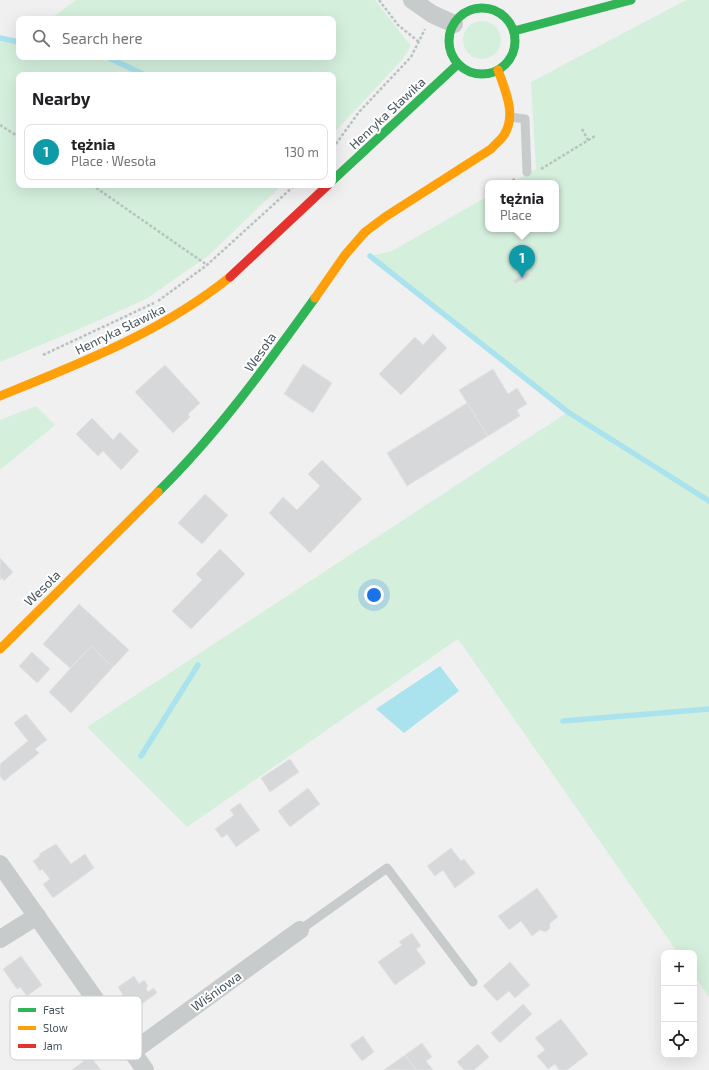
<!DOCTYPE html>
<html lang="en">
<head>
<meta charset="utf-8">
<style>
  body { margin:0; font-family:"Exo 2",sans-serif; background:#f2f2f2; color:#202124 }
  .controls { position:absolute; right:12px; bottom:12px; display:grid; overflow:hidden; border-radius:8px; box-shadow:0 4px 16px #0002 }
  .controls button { width:36px; height:36px; display:grid; place-items:center; padding:0; border:0; border-bottom:1px solid #e0e0e0; background:#fff; color:#202124; font:20px sans-serif }
  .you { position:absolute; left:374px; top:595px; width:14px; height:14px; margin:-10px; border:3px solid #fff; border-radius:50%; background:#1a73e8; box-shadow:0 0 0 6px #1a73e833 }
  .badge { display:grid; place-items:center; width:26px; height:26px; border-radius:50%; background:#0f766e; color:#fff; font-size:13px; font-weight:700 }
  .pin { position:absolute; translate:-50% -33px; filter:drop-shadow(0 1px 2px #0008) }
  .pin::after { content:''; position:absolute; top:21px; width:14px; height:12px; background:inherit; clip-path:polygon(0 0,100% 0,50% 100%) }
  .popup { position:absolute; left:485px; top:180px; width:74px; height:52px; box-sizing:border-box; display:grid; place-content:center; border-radius:8px; background:#fff; filter:drop-shadow(0 1px 3px #0005); font-size:13px; white-space:nowrap; color:#757577 }
  .popup b { font-size:15px; color:#202124 }
  .popup::after { content:''; position:absolute; left:50%; top:100%; margin-left:-8px; border:8px solid transparent; border-top-color:#fff }
  .list { margin:0; padding:0; list-style:none }
  h2 { display:flex; justify-content:space-between; align-items:center; height:52px; margin:0; padding:0 16px; font-size:17px }
  h2 small { font-size:13px; font-weight:400; color:#757577 }
  .list li { display:grid; grid-template-columns:26px 1fr auto; gap:12px; align-items:center; box-sizing:border-box; height:56px; margin:0 8px 8px; padding:0 8px; border:1px solid #e0e0e0; border-radius:8px }
  .list b { display:block; font-size:15px; white-space:nowrap }
  .list p { margin:0; font-size:13px; white-space:nowrap; color:#757577 }
  .list em { font-size:13px; font-style:normal; color:#757577 }
  .icon { flex:none; width:22px; height:22px; fill:none; stroke:currentColor; stroke-width:2; stroke-linecap:round; stroke-linejoin:round }
  .map { position:relative; flex:none; width:709px; height:1070px; overflow:hidden }
  .search { position:absolute; background:#fff; box-shadow:0 4px 16px #0002; left:16px; top:16px; width:320px; height:44px; display:flex; align-items:center; gap:10px; box-sizing:border-box; padding:0 14px; border-radius:8px; color:#757577; font-size:15px }
  .panel { position:absolute; background:#fff; box-shadow:0 4px 16px #0002; left:16px; top:72px; width:320px; height:116px; border-radius:8px }
  .map>svg:first-child { display:block }
  .green { fill:#d5efdd }
  .water { fill:#aae3ee }
  .lines { fill:none; stroke-linecap:round; stroke-linejoin:round }
  .stream { stroke:#aae3ee; stroke-width:5.5 }
  .building { fill:#d7d8d9; stroke:#e2e2e3 }
  .path { stroke:#b7c3bf; stroke-width:2.5; stroke-dasharray:3 2; stroke-linecap:butt }
  .lane { stroke:#c8cbcc; stroke-width:9 }
  .street { stroke:#c8cbcc; stroke-width:18 }
  .fast { stroke:#30b455; stroke-width:9 }
  .slow { stroke:#ff9f0a; stroke-width:9 }
  .jam { stroke:#e5322d; stroke-width:9 }
  .labels { text-anchor:middle; stroke-width:4; stroke-linejoin:round; paint-order:stroke }
  .street-label { font-size:13px; fill:#47545d; stroke:#fff }
  .key { fill:#fff; stroke:#c8ccce; stroke-width:1 }
  .key-label { font-size:11px; fill:#47545d }
</style>
</head>
<body>
<div class="map">
<svg width="709" height="1070" viewBox="0 0 709 1070">
  <rect width="100%" height="100%" fill="#f1f0f0"/>
  <g class="green">
    <polygon points="76,0 375,0 411,46 402,60 333,134 333,75 19,75 19,185 282,185 208,256 146,299 84,327 0,362 0,38 19,42 19,57 333,57 333,19 50,19"/>
    <polygon points="686,0 709,0 709,997 694,976 694,953 678,953 458,639 187,827 87,727 568,412 370,256 392,251 488,196 488,229 556,229 556,183 511,183 536,169 531,82"/>
    <circle cx="482" cy="40" r="19"/>
    <polygon points="36,406 55,425 0,470 0,420"/>
  </g>
  <polygon class="water" points="440,666 459,691 404,733 376,709"/>
  <g class="lines">
    <g class="stream">
      <polyline points="0,38 19,42"/>
      <polyline points="107,57 145,75"/>
      <polyline points="370,256 568,412 709,501"/>
      <polyline points="563,721 709,709"/>
      <polyline points="141,756 198,665"/>
    </g>
  </g>
  <g class="building">
    <polygon points="528,272 530,276 515,284 513,280"/>
    <polygon points="433,334 447,348 401,395 379,374 415,337 423,345"/>
    <polygon points="303,364 332,383 313,413 284,394"/>
    <polygon points="165,365 200,403 188,414 190,417 173,433 135,392"/>
    <polygon points="493,369 508,394 517,388 527,404 517,410 520,416 488,436 459,390"/>
    <polygon points="467,403 488,436 407,486 387,453"/>
    <polygon points="92,418 113,440 120,432 139,451 121,470 103,451 98,456 76,434"/>
    <polygon points="322,460 362,499 310,553 269,513 283,497 297,510 320,486 308,474"/>
    <polygon points="205,494 228,515 202,544 178,523"/>
    <polygon points="220,549 245,574 191,629 172,611 202,580 196,574"/>
    <polygon points="0,558 13,572 4,581 2,578 0,580"/>
    <polygon points="79,604 129,650 113,667 91,646 70,668 43,644"/>
    <polygon points="91,646 113,667 71,713 49,692"/>
    <polygon points="32,652 50,669 37,683 19,666"/>
    <polygon points="26,714 47,740 35,749 39,753 4,781 0,776 0,764 28,741 14,723"/>
    <polygon points="290,759 299,772 270,792 261,778"/>
    <polygon points="308,788 320,804 290,827 278,811"/>
    <polygon points="240,803 260,830 236,847 227,834 222,838 215,829 234,815 230,810"/>
    <polygon points="56,844 71,864 85,854 94,868 53,898 43,884 50,879 42,869 40,871 33,861 40,856 39,854"/>
    <polygon points="451,848 461,861 464,859 475,873 455,888 443,870 435,876 427,866"/>
    <polygon points="537,888 558,917 550,923 550,928 546,932 540,930 532,936 521,921 509,930 498,916"/>
    <polygon points="412,933 421,946 416,949 426,963 395,985 378,962 402,945 399,942"/>
    <polygon points="21,956 42,985 27,996 20,987 17,989 3,969"/>
    <polygon points="510,962 530,985 515,998 509,991 497,1001 483,986"/>
    <polygon points="134,976 139,984 144,980 148,986 146,988 148,992 154,988 157,993 130,1012 120,998 123,995 118,987"/>
    <polygon points="523,1004 532,1014 500,1043 491,1033"/>
    <polygon points="561,1019 588,1054 567,1070 559,1070 555,1064 548,1069 537,1056 545,1050 535,1038"/>
    <polygon points="363,1036 374,1052 362,1061 350,1045"/>
    <polygon points="422,1043 432,1057 426,1061 433,1070 416,1070 405,1055"/>
    <polygon points="478,1044 489,1057 474,1070 464,1070 457,1062"/>
    <polygon points="405,1055 416,1070 384,1070"/>
    <polygon points="90,1056 101,1070 72,1070"/>
  </g>
  <g class="lines">
    <g class="path">
      <polyline points="379,0 398,25 419,42"/>
      <polyline points="0,125 19,137"/>
      <polyline points="582,129 588,140"/>
      <polyline points="333,148 359,112 411,57 425,29"/>
      <polyline points="541,169 595,136"/>
      <polyline points="508,183 516,178"/>
      <polyline points="92,185 207,265"/>
      <polyline points="158,301 207,265 295,185"/>
      <polyline points="43,355 154,303"/>
    </g>
    <g class="lane">
      <polyline points="510,117 525,119 527,172"/>
      <polyline points="300,930 387,868 473,982"/>
    </g>
    <g class="street">
      <polyline points="412,0 432,14 454,24"/>
      <polyline points="0,864 145,1070"/>
      <polyline points="0,939 37,916"/>
      <polyline points="132,1052 300,930"/>
    </g>
    <g class="fast">
      <circle cx="482" cy="41" r="33"/>
      <polyline points="514,31 631,0"/>
      <polyline points="333,180 458,64"/>
      <path d="M 158,492 C 218,433 266,366 315,298"/>
    </g>
    <g class="slow">
      <path d="M 315,298 L 345,255 L 365,232 L 385,217 L 491,149 C 495,144 501,140 504,135 C 517,115 505,90 498,70"/>
      <path d="M 0,396 C 81,363 162,332 230,277"/>
      <polyline points="0,649 158,492"/>
    </g>
    <polyline class="jam" points="230,277 328,185"/>
  </g>
  <g class="labels">
    <g class="street-label">
      <text transform="translate(387 113) rotate(-43)" y="5">Henryka Sławika</text>
      <text transform="translate(120 329) rotate(-26)" y="5">Henryka Sławika</text>
      <text transform="translate(260 352) rotate(-55)" y="5">Wesoła</text>
      <text transform="translate(42 588) rotate(-44)" y="5">Wesoła</text>
      <text transform="translate(216 991) rotate(-36)" y="5">Wiśniowa</text>
    </g>
  </g>
  <rect x="10" y="996" width="132" height="64" rx="6" class="key"/>
  <rect x="18" y="1008" width="18" height="4" fill="#30b455"/>
  <rect x="18" y="1026" width="18" height="4" fill="#ff9f0a"/>
  <rect x="18" y="1044" width="18" height="4" fill="#e5322d"/>
  <g class="key-label">
    <text x="43" y="1014">Fast</text>
    <text x="43" y="1032">Slow</text>
    <text x="43" y="1050">Jam</text>
  </g>
</svg>
<div class="controls">
<button>+</button>
<button>−</button>
<button><svg class="icon" aria-label="locate" viewBox="0 0 24 24"><circle cx="12" cy="12" r="6"/><path d="M12 2v4M12 18v4M2 12h4M18 12h4"/></svg></button>
</div>
<div class="you"></div>
<div class="pin badge" style="left:522px;top:278px;background:#0f9aa8">1</div>
<div class="popup"><b>tężnia</b>Place</div>
<div class="search"><svg class="icon" aria-label="search" viewBox="0 0 24 24"><circle cx="10" cy="10" r="6"/><path d="M15 15l6 6"/></svg>Search here</div>
<section class="panel">
<h2>Nearby<small></small></h2>
<ul class="list">
<li><span class="badge" style="background:#0f9aa8">1</span><div><b>tężnia</b><p>Place · Wesoła</p></div><em>130 m</em></li>
</ul>
</section>
</div>
</body>
</html>
